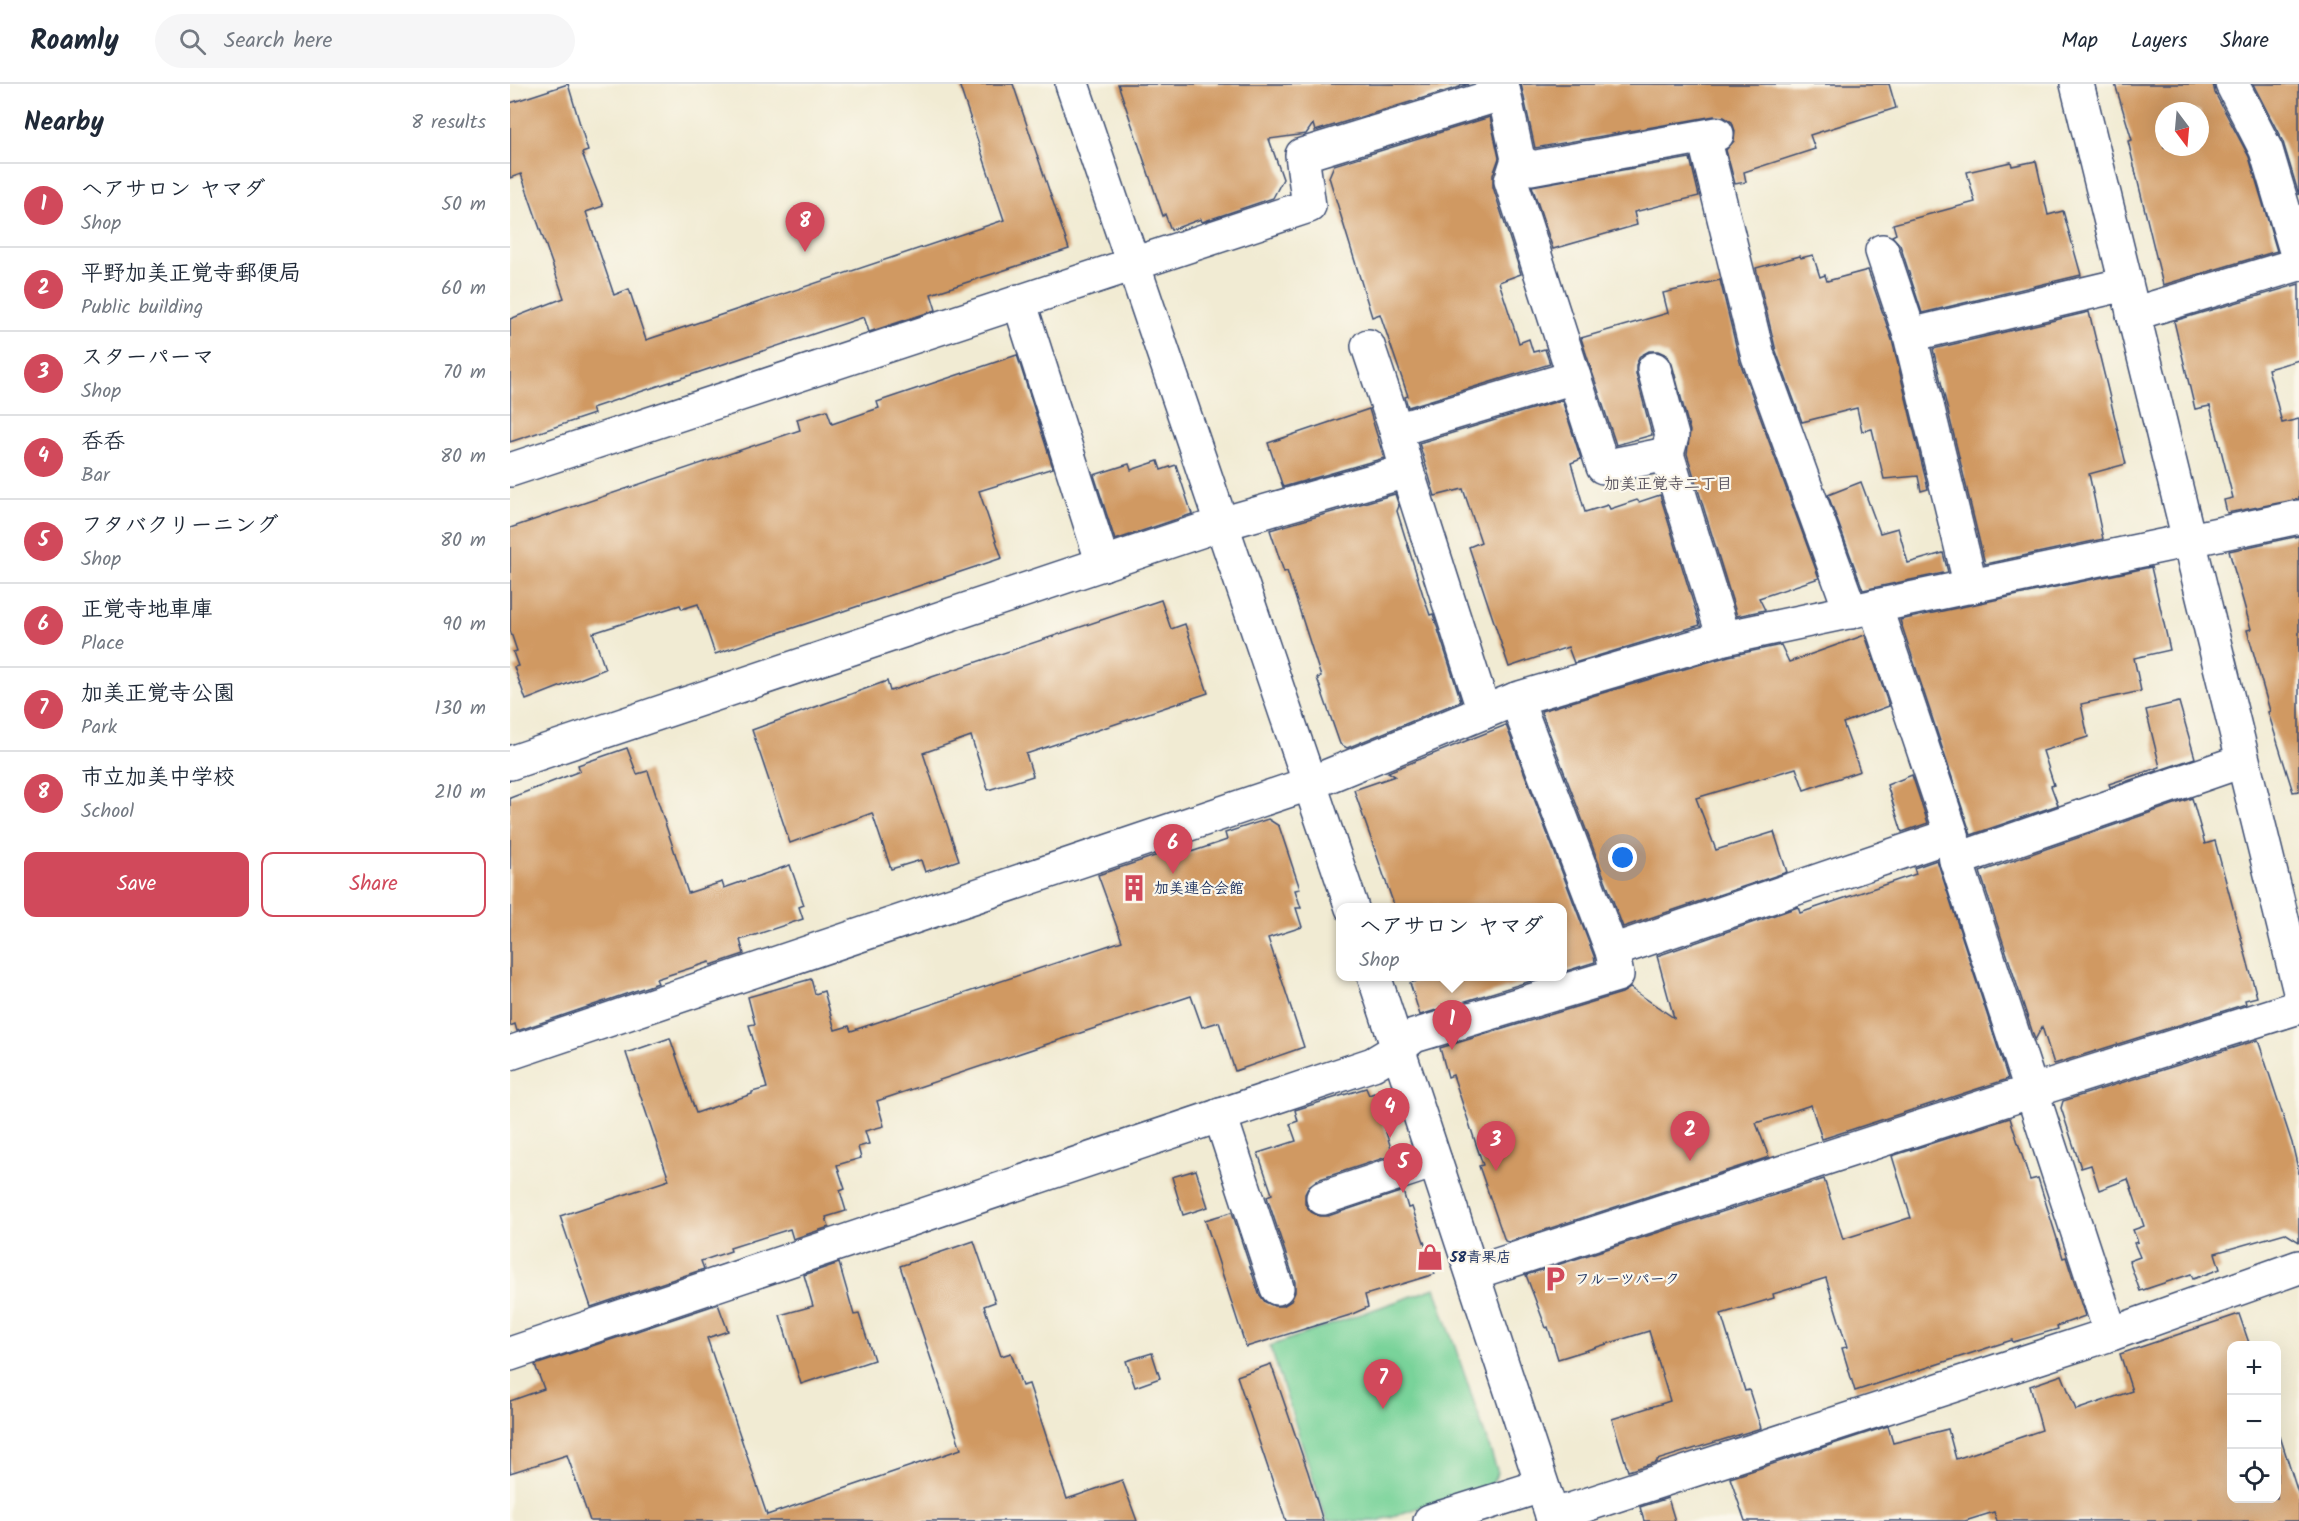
<!DOCTYPE html>
<html lang="en">
<head>
<meta charset="utf-8">
<style>
  body { margin:0; font-family:Kalam,"Klee One",sans-serif; background:#f6f6f7; color:#1f2937 }
  .controls { position:absolute; right:18px; bottom:18px; display:grid; overflow:hidden; border-radius:12px; box-shadow:0 6px 24px #0002 }
  .controls button { width:54px; height:54px; display:grid; place-items:center; padding:0; border:0; border-bottom:2px solid #e0e1e3; background:#fff; color:#1f2937; font:30px sans-serif }
  .compass { position:absolute; left:1645px; top:18px; width:54px; height:54px; border-radius:50%; background:#fff; box-shadow:0 6px 24px #0002; rotate:164deg }
  .you { position:absolute; left:1113px; top:774px; width:21px; height:21px; margin:-15px; border:4px solid #fff; border-radius:50%; background:#1a73e8; box-shadow:0 0 0 9px #1a73e833 }
  .badge { display:grid; place-items:center; width:39px; height:39px; border-radius:50%; background:#d1495b; color:#fff; font-size:20px; font-weight:700 }
  .pin { position:absolute; translate:-50% -50px; filter:drop-shadow(0 2px 3px #0008) }
  .pin::after { content:''; position:absolute; top:32px; width:21px; height:18px; background:inherit; clip-path:polygon(0 0,100% 0,50% 100%) }
  .popup { position:absolute; left:826px; top:819px; width:231px; height:78px; box-sizing:border-box; display:grid; place-content:center; border-radius:12px; background:#fff; filter:drop-shadow(0 2px 4px #0005); font-size:20px; white-space:nowrap; color:#747a83 }
  .popup b { font-size:22px; color:#1f2937 }
  .popup::after { content:''; position:absolute; left:50%; top:100%; margin-left:-12px; border:12px solid transparent; border-top-color:#fff }
  .list { margin:0; padding:0; list-style:none }
  h2 { display:flex; justify-content:space-between; align-items:center; height:78px; margin:0; padding:0 24px; font-size:26px }
  h2 small { font-size:20px; font-weight:400; color:#747a83 }
  .list li { display:grid; grid-template-columns:39px 1fr auto; gap:18px; align-items:center; box-sizing:border-box; height:84px; padding:0 24px; border-top:2px solid #e0e1e3 }
  .list b { display:block; font-size:22px; white-space:nowrap }
  .list p { margin:0; font-size:20px; white-space:nowrap; color:#747a83 }
  .list em { font-size:20px; font-style:normal; color:#747a83 }
  .actions { display:flex; gap:12px; padding:18px 24px }
  .actions a { flex:1; padding:14px 0; border:2px solid #d1495b; border-radius:12px; text-align:center; font-size:21px; color:#d1495b }
  .actions .main { background:#d1495b; color:#fff }
  .icon { flex:none; width:33px; height:33px; fill:none; stroke:currentColor; stroke-width:2; stroke-linecap:round; stroke-linejoin:round }
  .map { position:relative; flex:none; width:1789px; height:1437px; overflow:hidden }
  header { display:flex; align-items:center; gap:36px; box-sizing:border-box; height:84px; padding:0 30px; background:#fff; border-bottom:2px solid #e0e1e3 }
  header strong { font-size:28px }
  nav { display:flex; gap:33px; margin-inline-start:auto; font-size:21px }
  .search { width:420px; height:54px; background:#f6f6f7; display:flex; align-items:center; gap:15px; box-sizing:border-box; padding:0 21px; border-radius:33px; color:#747a83; font-size:22px }
  main { display:flex }
  aside { flex:1; background:#fff }
  .map>svg:first-child { display:block }
  .green { fill:#79d39a; stroke:#4a817c; stroke-width:1.5 }
  .building { fill:#d09962; fill-rule:evenodd }
  .lines { fill:none; stroke-linecap:round; stroke-linejoin:round }
  .minor-casing { stroke:#3b4b70; stroke-width:36 }
  .minor { stroke:#fff; stroke-width:33 }
  .labels { text-anchor:middle; stroke-width:4.5; stroke-linejoin:round; paint-order:stroke }
  .poi-label { font-size:15px; font-weight:bold; fill:#1b2f5e; stroke:#fbf7ec; text-anchor:start }
  .neighbourhood-label { font-size:16px; font-weight:bold; fill:#5a545f; stroke:#fbf7ec }
</style>
</head>
<body>
<header>
<strong>Roamly</strong>
<div class="search"><svg class="icon" aria-label="search" viewBox="0 0 24 24"><circle cx="10" cy="10" r="6"/><path d="M15 15l6 6"/></svg>Search here</div>
<nav><a>Map</a><a>Layers</a><a>Share</a></nav>
</header>
<main>
<aside>
<h2>Nearby<small>8 results</small></h2>
<ul class="list">
<li><span class="badge">1</span><div><b>ヘアサロン ヤマダ</b><p>Shop</p></div><em>50 m</em></li>
<li><span class="badge">2</span><div><b>平野加美正覚寺郵便局</b><p>Public building</p></div><em>60 m</em></li>
<li><span class="badge">3</span><div><b>スターパーマ</b><p>Shop</p></div><em>70 m</em></li>
<li><span class="badge">4</span><div><b>呑呑</b><p>Bar</p></div><em>80 m</em></li>
<li><span class="badge">5</span><div><b>フタバクリーニング</b><p>Shop</p></div><em>80 m</em></li>
<li><span class="badge">6</span><div><b>正覚寺地車庫</b><p>Place</p></div><em>90 m</em></li>
<li><span class="badge">7</span><div><b>加美正覚寺公園</b><p>Park</p></div><em>130 m</em></li>
<li><span class="badge">8</span><div><b>市立加美中学校</b><p>School</p></div><em>210 m</em></li>
</ul>
<div class="actions"><a class="main">Save</a><a>Share</a></div>
</aside>
<div class="map">
<svg width="1789" height="1437" viewBox="0 0 1789 1437">
  <rect width="100%" height="100%" fill="#fbf7ec"/>
  <filter id="ink" filterUnits="userSpaceOnUse"><feTurbulence type="fractalNoise" baseFrequency=".0167" numOctaves="2"/><feDisplacementMap in="SourceGraphic" scale="12" xChannelSelector="R" yChannelSelector="G"/><feConvolveMatrix kernelMatrix="1 2 1 2 8 2 1 2 1" color-interpolation-filters="sRGB"/></filter>
  <filter id="wash" filterUnits="userSpaceOnUse"><feTurbulence type="fractalNoise" baseFrequency=".008" numOctaves="4" result="noise"/><feDisplacementMap in="SourceGraphic" scale="24" xChannelSelector="R" yChannelSelector="G"/><feGaussianBlur stdDeviation="1.35" result="paint"/><feColorMatrix in="noise" values="0 0 0 0 0 0 0 0 0 0 0 0 0 0 0 0 0 1.4 0 .05"/><feComposite in="paint" operator="in"/></filter>
  <g filter="url(#wash)">
    <rect width="100%" height="100%" fill="#f1ebd3"/>
    <polygon class="green" points="925,1204 988,1389 981,1401 867,1437 817,1437 760,1262"/>
    <g id="blocks">
      <g class="building">
        <polygon points="58,0 78,67 72,69 93,122 76,128 104,211 119,205 136,256 494,136 449,0 503,0 559,165 421,210 426,226 359,248 354,233 82,324 84,330 0,358 0,235 54,214 11,90 0,94 0,19"/>
        <polygon points="608,0 959,0 805,47 803,40 796,50 759,55 773,95 763,114 692,138 691,135 661,146 655,130 653,132"/>
        <polygon points="1011,0 1379,0 1386,24 1300,51 1305,65 1234,88 1236,98 1225,100 1216,66 1224,57 1225,47 1222,38 1214,33 1204,32 1025,64"/>
        <path d="M 1605,0 L 1703,0 L 1705,9 L 1739,73 L 1767,167 L 1653,201 L 1618,57 L 1622,56 ZM 1654,27 L 1690,27 L 1690,63 L 1654,63 Z"/>
        <polygon points="1743,0 1789,0 1789,111 1773,58"/>
        <polygon points="980,33 989,74 983,91 983,103 1011,190 989,198 1009,259 1019,255 1023,268 1035,265 1040,280 898,323 895,313 898,312 870,230 862,233 819,93 824,81"/>
        <polygon points="1180,74 1189,112 1124,128 1127,141 1043,165 1022,102"/>
        <polygon points="1526,77 1538,131 1553,127 1571,191 1412,229 1390,161 1382,152 1386,150 1383,140 1465,118 1457,88 1501,78 1502,82"/>
        <polygon points="1303,171 1310,193 1315,191 1317,197 1358,186 1382,256 1418,405 1411,407 1408,392 1374,395 1362,345 1352,347 1347,324 1292,338 1266,267 1246,184 1290,172 1291,174"/>
        <polygon points="1210,196 1230,278 1309,494 1249,514 1255,526 1227,532 1177,370 1180,347 1162,280 1157,271 1148,267 1139,267 1130,272 1126,281 1126,290 1142,351 1106,361 1071,254 1158,229 1153,209"/>
        <polygon points="1789,200 1789,276 1758,285 1772,339 1789,335 1789,415 1717,429 1714,416 1723,414 1700,322 1685,325 1664,237"/>
        <polygon points="1579,228 1616,380 1579,390 1593,455 1475,480 1423,265"/>
        <polygon points="507,271 543,384 469,407 492,474 205,570 188,520 172,525 170,521 83,549 95,585 16,616 4,583 8,582 3,568 7,567 0,546 0,444 290,346 287,335 317,326 322,340 369,324 367,318"/>
        <polygon points="1052,316 1071,375 1061,379 1075,428 1098,421 1100,425 1127,416 1129,418 1150,411 1190,541 1064,579 1058,563 999,583 959,463 971,458 953,405 925,412 909,359"/>
        <polygon points="859,325 874,374 773,403 758,359"/>
        <polygon points="648,377 651,386 666,381 682,430 605,456 584,391 619,380 621,386"/>
        <polygon points="1351,398 1370,449 1388,444 1398,479 1433,469 1438,488 1353,506 1318,411"/>
        <polygon points="885,410 889,422 887,427 913,511 920,531 923,530 951,617 837,664 830,660 807,594 811,593 777,487 774,488 760,446"/>
        <polygon points="1789,452 1789,707 1783,708 1758,628 1760,627 1737,546 1741,545 1719,467"/>
        <polygon points="1641,483 1660,566 1624,574 1631,607 1571,620 1578,653 1533,667 1544,701 1541,702 1548,721 1461,751 1390,536"/>
        <polygon points="651,516 661,545 675,540 698,609 516,670 523,692 478,706 461,652 413,669 449,776 415,788 411,776 381,785 362,729 280,759 242,646 377,597 380,607"/>
        <polygon points="1355,551 1379,622 1333,639 1350,687 1294,706 1286,684 1186,714 1206,766 1264,748 1277,788 1113,843 1031,627 1219,572 1271,561 1279,578"/>
        <polygon points="1669,618 1685,674 1600,703 1599,700 1650,683 1636,626"/>
        <polygon points="996,641 1084,872 1085,878 1053,888 1053,824 885,824 844,706 885,692 878,688"/>
        <polygon points="117,664 127,690 138,687 178,809 212,798 214,804 280,781 294,821 289,823 293,835 230,856 234,870 201,881 200,878 146,895 148,899 7,947 5,940 0,942 0,714 70,687 68,681"/>
        <polygon points="1402,691 1418,739 1392,748 1377,701"/>
        <polygon points="1682,714 1695,760 1705,757 1747,913 1735,916 1736,920 1544,980 1532,943 1525,956 1470,788"/>
        <polygon points="758,735 769,742 790,805 785,806 791,824 786,824 792,843 758,854 794,963 725,987 709,938 692,943 681,912 367,1017 374,1042 355,1047 359,1060 348,1063 351,1074 327,1081 335,1105 330,1107 336,1127 316,1133 319,1143 283,1155 280,1145 220,1164 221,1167 191,1177 194,1185 81,1223 50,1132 159,1096 116,969 160,954 186,1029 242,1010 242,1008 257,1004 239,941 245,940 238,913 301,895 305,910 314,907 325,946 339,942 341,947 612,857 588,791 666,765 669,772 717,756 715,749"/>
        <polygon points="1427,776 1498,995 1312,1055 1301,1021 1246,1039 1259,1073 998,1158 995,1157 969,1082 973,1081 943,991 938,993 930,964 1112,909 1120,904 1164,934 1147,872 1288,823 1290,829 1406,790 1404,784"/>
        <polygon points="921,892 1037,892 910,931 900,899"/>
        <polygon points="1748,956 1782,1059 1789,1089 1789,1158 1775,1149 1705,1169 1710,1185 1683,1195 1681,1190 1630,1207 1619,1177 1630,1173 1624,1159 1628,1158 1623,1146 1634,1142 1618,1095 1589,1106 1581,1081 1571,1084 1551,1024 1553,1017"/>
        <polygon points="856,1004 859,1011 864,1009 883,1071 807,1096 799,1102 795,1110 795,1120 801,1128 809,1132 818,1132 893,1107 898,1124 902,1123 925,1190 855,1211 858,1223 840,1231 736,1263 695,1136 722,1128 749,1210 755,1218 764,1222 773,1222 781,1217 785,1208 785,1198 758,1116 757,1112 762,1110 748,1069 786,1057 780,1040 788,1037 785,1026"/>
        <polygon points="1500,1034 1520,1096 1528,1094 1553,1174 1556,1173 1575,1232 1547,1242 1548,1245 1503,1258 1502,1256 1345,1307 1332,1264 1337,1263 1316,1194 1263,1210 1264,1214 1211,1230 1235,1307 1239,1306 1251,1344 1147,1376 1147,1378 1118,1387 1102,1335 1160,1317 1139,1247 1048,1275 1038,1243 1036,1244 1016,1191 1314,1095 1333,1155 1399,1134 1401,1134 1382,1072"/>
        <polygon points="686,1086 698,1123 673,1131 662,1093"/>
        <polygon points="464,1157 485,1218 474,1222 491,1272 501,1269 512,1302 519,1300 557,1415 612,1396 627,1437 80,1437 57,1371 0,1389 0,1317 34,1305 25,1281 208,1220 218,1247 197,1254 257,1431 451,1365 390,1182"/>
        <polygon points="329,1179 344,1231 349,1230 364,1276 291,1300 270,1231 303,1222 294,1191"/>
        <polygon points="1729,1230 1740,1262 1722,1262 1722,1414 1767,1414 1767,1343 1789,1412 1789,1437 1487,1437 1484,1428 1455,1437 1235,1437 1220,1394 1378,1342 1383,1359 1438,1345 1446,1375 1532,1346 1520,1302 1552,1291 1566,1326 1622,1307 1610,1270"/>
        <polygon points="642,1269 650,1294 625,1303 616,1277"/>
        <polygon points="761,1280 798,1388 813,1437 776,1437 727,1292"/>
        <polygon points="1158,1414 1165,1437 1134,1437 1130,1423"/>
      </g>
    </g>
  </g>
  <g filter="url(#ink)">
    <use href="#blocks" fill-opacity="0" stroke="#3b4b70" stroke-width="1.5"/>
    <g class="lines">
      <defs>
        <g id="minor">
          <polyline points="562,0 842,824"/>
          <polyline points="992,0 1008,75 1001,97 1093,383 1157,370 1214,554"/>
          <polyline points="1567,0 1789,904"/>
          <polyline points="1722,0 1756,66 1789,177"/>
          <polyline points="1194,53 1248,272 1341,528"/>
          <polyline points="1008,75 1021,84 1207,50"/>
          <polyline points="1372,167 1400,251 1461,503"/>
          <polyline points="509,217 593,480"/>
          <polyline points="1623,230 1789,180"/>
          <polyline points="1400,251 1616,200"/>
          <polyline points="858,262 886,346 897,387 974,628"/>
          <polyline points="1144,285 1162,352 1157,370"/>
          <polyline points="886,346 1064,293"/>
          <polyline points="0,386 799,122 792,71 994,9"/>
          <polyline points="1365,522 1442,751 1446,776 1601,1250"/>
          <polyline points="0,679 711,440 897,387"/>
          <polyline points="1446,776 1732,677"/>
          <polyline points="1102,867 1442,751"/>
          <polyline points="864,892 1044,1437"/>
          <polyline points="0,969 801,699 1006,615 1214,554 1789,433"/>
          <polyline points="710,1031 767,1204"/>
          <polyline points="813,1114 925,1077"/>
          <polyline points="963,1189 1522,1007 1789,923"/>
          <polyline points="0,1270 863,980 888,965 904,952 1107,891 1102,867 1006,615"/>
          <polyline points="1042,1432 1601,1250 1789,1183"/>
          <polyline points="920,1437 1031,1402"/>
        </g>
      </defs>
      <use href="#minor" class="minor-casing"/>
      <use href="#minor" class="minor"/>
    </g>
  </g>
  <defs>
    <symbol id="building-bare" viewBox="-9 -9 18 18"><path d="M-4-6H4V6H1V3H-1V6H-4ZM-2.5-4.3h1.7v1.8h-1.7ZM.8-4.3h1.7v1.8H.8ZM-2.5-1h1.7V.8h-1.7ZM.8-1h1.7V.8H.8Z" fill="#d1495b" stroke="#fbf7ec" stroke-width="2.5" paint-order="stroke"/></symbol>
    <symbol id="shop-bare" viewBox="-9 -9 18 18"><path d="M-5-2.5h2.3a2.7 3.5 0 0 1 5.4 0H5L5.5 6h-11ZM-1.5-2.5h3a1.5 2.3 0 0 0-3 0Z" fill="#d1495b" stroke="#fbf7ec" stroke-width="2.5" paint-order="stroke"/></symbol>
    <symbol id="parking-bare" viewBox="-9 -9 18 18"><path d="M-3.5-5.5H1a3.5 3.5 0 0 1 0 7H-1V5.5H-3.5ZM-1-3.4V-.6H.8a1.4 1.4 0 0 0 0-2.8Z" fill="#d1495b" stroke="#fbf7ec" stroke-width="2.5" paint-order="stroke"/></symbol>
  </defs>
  <g fill-rule="evenodd">
    <use href="#building-bare" x="605" y="785" width="38" height="38"/>
    <use href="#shop-bare" x="901" y="1154" width="38" height="38"/>
    <use href="#parking-bare" x="1026" y="1176" width="38" height="38"/>
  </g>
  <g class="labels">
    <g class="poi-label">
      <text x="644" y="809">加美連合会館</text>
      <text x="940" y="1178">58青果店</text>
      <text x="1065" y="1200">フルーツパーク</text>
    </g>
    <g class="neighbourhood-label">
      <text x="1158" y="405">加美正覚寺二丁目</text>
    </g>
  </g>
</svg>
<div class="controls">
<button>+</button>
<button>−</button>
<button><svg class="icon" aria-label="locate" viewBox="0 0 24 24"><circle cx="12" cy="12" r="6"/><path d="M12 2v4M12 18v4M2 12h4M18 12h4"/></svg></button>
</div>
<svg class="compass" viewBox="-18 -18 36 36"><path d="M0-13l5 13h-10z" fill="#e53935"/><path d="M0 13l5-13h-10z" fill="#747a83"/></svg>
<div class="you"></div>
<div class="pin badge" style="left:942px;top:966px">1</div>
<div class="popup"><b>ヘアサロン ヤマダ</b>Shop</div>
<div class="pin badge" style="left:1180px;top:1077px">2</div>
<div class="pin badge" style="left:986px;top:1087px">3</div>
<div class="pin badge" style="left:880px;top:1054px">4</div>
<div class="pin badge" style="left:893px;top:1109px">5</div>
<div class="pin badge" style="left:663px;top:790px">6</div>
<div class="pin badge" style="left:873px;top:1325px">7</div>
<div class="pin badge" style="left:295px;top:168px">8</div>
</div>
</main>
</body>
</html>
